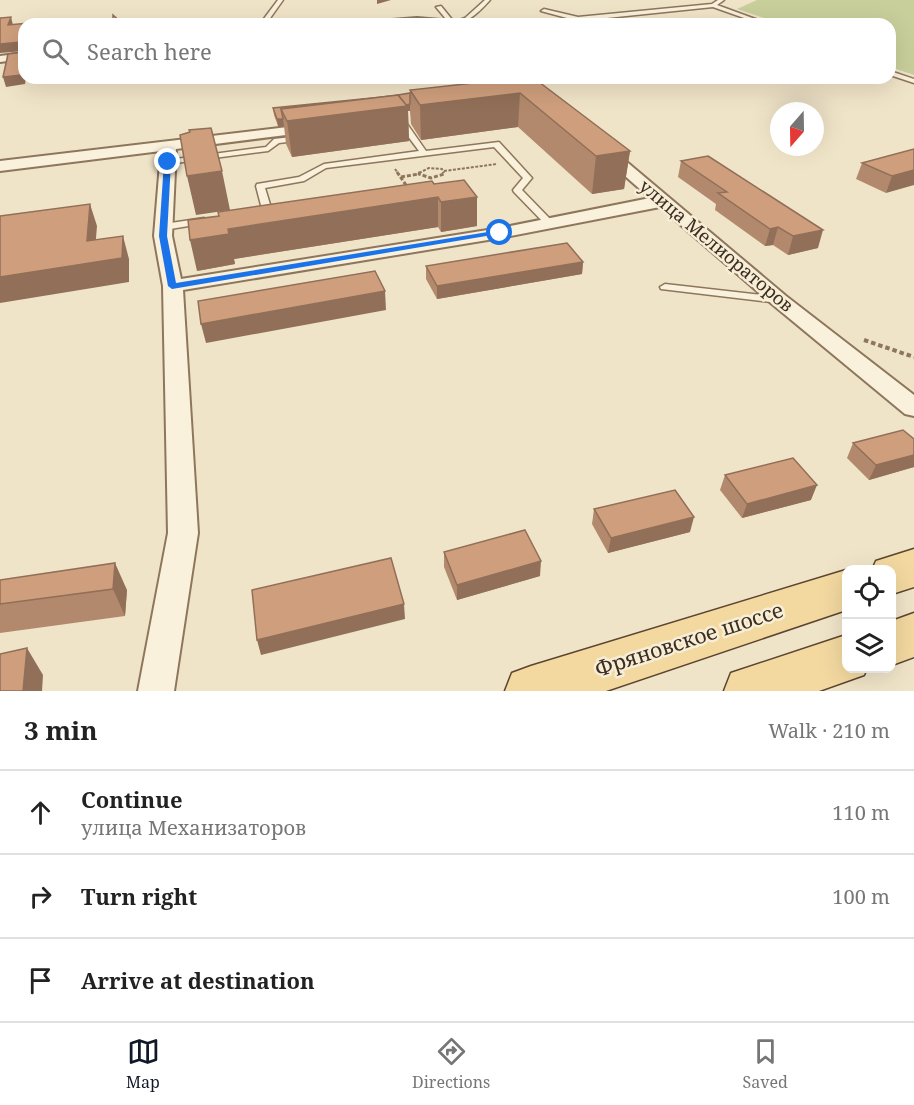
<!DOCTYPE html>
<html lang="en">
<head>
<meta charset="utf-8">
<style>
  body { margin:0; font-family:"Noto Serif",serif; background:#f2f2f2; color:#222 }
  .controls { position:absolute; right:18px; bottom:18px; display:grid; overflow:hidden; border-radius:12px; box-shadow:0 6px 24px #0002 }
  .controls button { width:54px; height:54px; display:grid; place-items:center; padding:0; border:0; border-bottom:2px solid #e0e0e0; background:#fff; color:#222; font:30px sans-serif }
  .compass { position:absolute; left:770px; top:102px; width:54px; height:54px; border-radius:50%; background:#fff; box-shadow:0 6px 24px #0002; rotate:200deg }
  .stop { position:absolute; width:18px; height:18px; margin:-14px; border:4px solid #1a73e8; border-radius:50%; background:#fff }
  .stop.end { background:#1a73e8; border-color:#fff; box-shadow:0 2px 6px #0008 }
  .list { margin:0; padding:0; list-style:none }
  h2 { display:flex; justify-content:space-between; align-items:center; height:78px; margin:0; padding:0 24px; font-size:26px }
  h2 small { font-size:20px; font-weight:400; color:#767676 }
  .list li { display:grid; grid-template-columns:39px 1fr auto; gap:18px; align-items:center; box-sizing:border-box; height:84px; padding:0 24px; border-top:2px solid #e0e0e0 }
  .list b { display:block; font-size:22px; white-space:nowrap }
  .list p { margin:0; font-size:20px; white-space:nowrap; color:#767676 }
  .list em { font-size:20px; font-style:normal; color:#767676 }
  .icon { flex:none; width:33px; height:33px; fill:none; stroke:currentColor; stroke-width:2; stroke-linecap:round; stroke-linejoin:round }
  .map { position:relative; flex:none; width:914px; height:691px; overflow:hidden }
  .search { position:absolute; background:#fff; box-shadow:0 6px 24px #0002; left:18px; right:18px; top:18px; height:66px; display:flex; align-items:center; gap:15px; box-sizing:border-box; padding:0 21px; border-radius:18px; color:#767676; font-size:22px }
  .sheet { height:330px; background:#fff }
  nav { display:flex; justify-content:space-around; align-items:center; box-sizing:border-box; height:84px; border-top:2px solid #e0e0e0; background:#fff; font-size:16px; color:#767676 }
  nav a { display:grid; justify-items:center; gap:3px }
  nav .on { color:#111827 }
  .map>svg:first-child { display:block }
  .green { fill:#c9cf9b }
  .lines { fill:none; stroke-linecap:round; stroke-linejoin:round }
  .lane-casing { stroke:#8d765c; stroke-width:3 }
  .street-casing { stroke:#8d765c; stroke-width:4 }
  .primary-casing { stroke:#5b4430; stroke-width:3 }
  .path-far2 { stroke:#8d765c; stroke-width:2; stroke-dasharray:3 1.5; stroke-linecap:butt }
  .path-far1 { stroke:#8d765c; stroke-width:3; stroke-dasharray:4 2; stroke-linecap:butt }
  .path { stroke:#8d765c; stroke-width:4; stroke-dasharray:4.5 3; stroke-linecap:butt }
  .lane { fill:#faf1dc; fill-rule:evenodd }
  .street { fill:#faf1dc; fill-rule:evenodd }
  .primary { fill:#f3d9a0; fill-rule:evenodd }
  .wall { fill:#b2896c }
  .shaded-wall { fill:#916f58 }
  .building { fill:#cf9f7d; stroke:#916f58; stroke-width:1.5 }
  .route { fill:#1a73e8 }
  .labels { text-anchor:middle; stroke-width:5; stroke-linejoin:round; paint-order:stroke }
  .street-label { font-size:18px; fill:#3d2e20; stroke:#f7eed8 }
  .near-street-label { font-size:21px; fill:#3d2e20; stroke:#f7eed8 }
</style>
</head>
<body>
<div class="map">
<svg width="914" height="691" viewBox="0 0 914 691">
  <rect width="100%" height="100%" fill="#f0e4c8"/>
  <polygon class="green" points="757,0 914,0 914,75 890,67 890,24 782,24 737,9"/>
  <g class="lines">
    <defs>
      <g id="lane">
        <polygon points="278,0 283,0 266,24 260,24"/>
        <path d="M 485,0 L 490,0 C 479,12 468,24 450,24 L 436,7 L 441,6 L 454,22 L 465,18 Z"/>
        <polygon points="718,0 724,0 717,5 769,24 761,24 713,7 578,21 541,11 544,9 578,17 712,4"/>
        <polygon points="890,71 914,79 914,83 890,75"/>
        <polygon points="397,118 403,118 426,151 499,142 532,178 522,190 554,223 552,225 546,225 514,192 513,190 523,178 494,147 326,168 304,181 265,188 272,211 257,216 252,213 262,209 256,186 257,184 299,177 324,164 419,151 396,120"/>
        <polygon points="301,136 305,138 304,140 279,143 268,151 168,164 164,162 168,160 266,147 274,139"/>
        <polygon points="204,218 209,221 207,223 164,230 159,227 164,224"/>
        <polygon points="665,284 779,297 785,300 779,303 661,289 660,287"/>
      </g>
      <g id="street">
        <polygon points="417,18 453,21 458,24 374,24 379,21"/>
        <polygon points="24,53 24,59 0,62 0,56"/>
        <polygon points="313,124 318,125 320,128 318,131 176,149 172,236 181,279 500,228 650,198 599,153 597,150 599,147 609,147 786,296 914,395 914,416 905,414 772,304 660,207 500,238 183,290 198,533 174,691 138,691 168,533 163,286 154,236 161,151 0,171 0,161"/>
      </g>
      <g id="primary">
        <polygon points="914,549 914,587 892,594 892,570 872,570 876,561"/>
        <polygon points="846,570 846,610 606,691 505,691 512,673 531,666"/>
        <polygon points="914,613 914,657 892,665 892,621"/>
        <polygon points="846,635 846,668 867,668 864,675 819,691 724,691 731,673"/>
      </g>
    </defs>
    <use href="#lane" class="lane-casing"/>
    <use href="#street" class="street-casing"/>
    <use href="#primary" class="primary-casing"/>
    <g class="path-far2">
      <polyline points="395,169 398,173"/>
      <polyline points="444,171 497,164"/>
      <polyline points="419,173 429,168 442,169 444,173"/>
    </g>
    <g class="path-far1">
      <polyline points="397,172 406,185"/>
      <polyline points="420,172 419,174 431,178 444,174 443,172"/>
      <polyline points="401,177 419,174"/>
    </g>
    <polyline class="path" points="864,340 914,357"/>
    <use href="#lane" class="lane"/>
    <use href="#street" class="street"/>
    <use href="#primary" class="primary"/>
  </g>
  <g class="wall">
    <polygon points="530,83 630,151 624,189 592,194 518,127 421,140 411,124 410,111 408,111 409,141 292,157 286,144 284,126 278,126 274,115 273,108 392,96 410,93 410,90"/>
    <polygon points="914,149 886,193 856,179 862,163"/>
    <polygon points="681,161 818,248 788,255 773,245 765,246 715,210 716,204 678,177"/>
    <polygon points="432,181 477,226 441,232 438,227 234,259 235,264 197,271"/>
    <polygon points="583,262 582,274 437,299 426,279 426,266"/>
    <polygon points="914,439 914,467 869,480 847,458 853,443"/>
    <polygon points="725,475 811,500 742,518 720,490"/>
    <polygon points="594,509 690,532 608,553 592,524"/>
    <polygon points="444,552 540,576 457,600 444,567"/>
    <polygon points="0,580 127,590 125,616 0,633"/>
  </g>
  <g class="shaded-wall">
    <polygon points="377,0 391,0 377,4"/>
    <polygon points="11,17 13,25 8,25"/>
    <polygon points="21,42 24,51 0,53 0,44"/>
    <polygon points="24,60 24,78 26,78 25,84 6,87 3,77"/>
    <polygon points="520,93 518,127 421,140 420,105"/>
    <polygon points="410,104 410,111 408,111 409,141 292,157 287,121"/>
    <polygon points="277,119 283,119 284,126 278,126"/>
    <polygon points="630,151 624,189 592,194 596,156"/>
    <polygon points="914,170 914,185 886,193 892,176"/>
    <polygon points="222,171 230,210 196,215 187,176"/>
    <polygon points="438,197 438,227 234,259 235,264 197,271 190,240 228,229"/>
    <polygon points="477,197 477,226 441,232 441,202"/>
    <polygon points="90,204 97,226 94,263 123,236 129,259 129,282 0,303 0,277 87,241"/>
    <polygon points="778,227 773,245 765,246 770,229"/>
    <polygon points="823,230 818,248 788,255 793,236"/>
    <polygon points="583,262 582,274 437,299 437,286"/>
    <polygon points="385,291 386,310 206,343 201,324"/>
    <polygon points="914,455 914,467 869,480 876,465"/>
    <polygon points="817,485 811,500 742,518 747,504"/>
    <polygon points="694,517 690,532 608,553 611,538"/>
    <polygon points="541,561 540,576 457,600 457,585"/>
    <polygon points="115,563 127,590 125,616 113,589"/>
    <polygon points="404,604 405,619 261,655 257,640"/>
    <polygon points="27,648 43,675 42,691 23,691"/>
  </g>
  <g class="building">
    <polygon points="113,15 123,24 113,24"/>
    <polygon points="11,17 8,25 30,23 29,24 24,24 24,60 22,75 3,77 8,54 23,52 23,44 21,42 0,44 0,18"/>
    <polygon points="520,78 524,78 530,83 539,82 630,151 596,156 520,93 420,105 410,90"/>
    <polygon points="410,93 410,104 406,105 398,95 281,109 283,119 277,119 273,108 392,96"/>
    <polygon points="398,95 407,106 287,121 281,109"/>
    <polygon points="211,128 222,171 187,176 180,135 190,132 189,130"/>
    <polygon points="914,149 914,170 892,176 862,163"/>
    <polygon points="708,156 823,230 793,236 778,227 770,229 718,193 727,192 681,161"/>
    <polygon points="464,180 477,197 441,202 438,197 228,229 229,234 190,240 188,220 219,216 218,212 432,181 434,184"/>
    <polygon points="90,204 87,241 123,236 122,258 0,277 0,216"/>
    <polygon points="567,243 583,262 437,286 426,266"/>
    <polygon points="375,271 385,291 201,324 198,301"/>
    <polygon points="903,430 914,439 914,455 876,465 853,443"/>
    <polygon points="793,458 817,485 747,504 725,475"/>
    <polygon points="675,490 694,517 611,538 594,509"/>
    <polygon points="525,530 541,561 457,585 444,552"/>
    <polygon points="391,558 404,604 257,640 252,590"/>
    <polygon points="115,563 113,589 0,604 0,580"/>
    <polygon points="27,648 23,691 0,691 0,654"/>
  </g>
  <polygon class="route" points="168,160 171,162 167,236 176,283 500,230 504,233 172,289 168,286 159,236 164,162"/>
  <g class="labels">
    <g class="street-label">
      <text transform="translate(716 246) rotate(40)" y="6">улица Мелиораторов</text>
    </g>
    <g class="near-street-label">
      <text transform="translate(689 640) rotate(-18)" y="7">Фряновское шоссе</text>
    </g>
  </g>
</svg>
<div class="controls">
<button><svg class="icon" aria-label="locate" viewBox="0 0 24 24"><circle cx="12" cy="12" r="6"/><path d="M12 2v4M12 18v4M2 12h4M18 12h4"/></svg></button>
<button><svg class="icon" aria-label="layers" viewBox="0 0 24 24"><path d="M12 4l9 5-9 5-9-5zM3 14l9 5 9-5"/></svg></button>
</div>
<svg class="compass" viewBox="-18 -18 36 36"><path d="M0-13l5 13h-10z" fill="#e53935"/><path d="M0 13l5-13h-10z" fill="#767676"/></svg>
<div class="stop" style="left:500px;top:233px"></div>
<div class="stop end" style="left:168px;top:162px"></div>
<div class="search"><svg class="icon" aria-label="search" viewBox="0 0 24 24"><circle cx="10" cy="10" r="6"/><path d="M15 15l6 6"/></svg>Search here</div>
</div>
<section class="sheet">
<h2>3 min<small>Walk · 210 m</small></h2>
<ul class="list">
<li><svg class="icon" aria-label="ahead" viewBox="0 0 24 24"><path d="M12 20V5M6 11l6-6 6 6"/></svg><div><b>Continue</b><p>улица Механизаторов</p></div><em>110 m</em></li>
<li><svg class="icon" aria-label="right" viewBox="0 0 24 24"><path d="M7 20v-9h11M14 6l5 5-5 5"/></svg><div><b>Turn right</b></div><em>100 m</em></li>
<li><svg class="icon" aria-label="arrive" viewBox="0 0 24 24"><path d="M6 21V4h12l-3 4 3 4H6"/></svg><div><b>Arrive at destination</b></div></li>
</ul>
</section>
<nav>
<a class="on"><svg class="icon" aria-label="map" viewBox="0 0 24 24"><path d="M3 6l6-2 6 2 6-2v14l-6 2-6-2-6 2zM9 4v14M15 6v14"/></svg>Map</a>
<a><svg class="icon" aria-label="directions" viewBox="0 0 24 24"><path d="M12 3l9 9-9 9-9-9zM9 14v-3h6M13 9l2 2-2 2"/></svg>Directions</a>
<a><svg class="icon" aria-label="saved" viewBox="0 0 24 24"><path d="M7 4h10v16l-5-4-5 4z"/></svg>Saved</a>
</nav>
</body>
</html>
